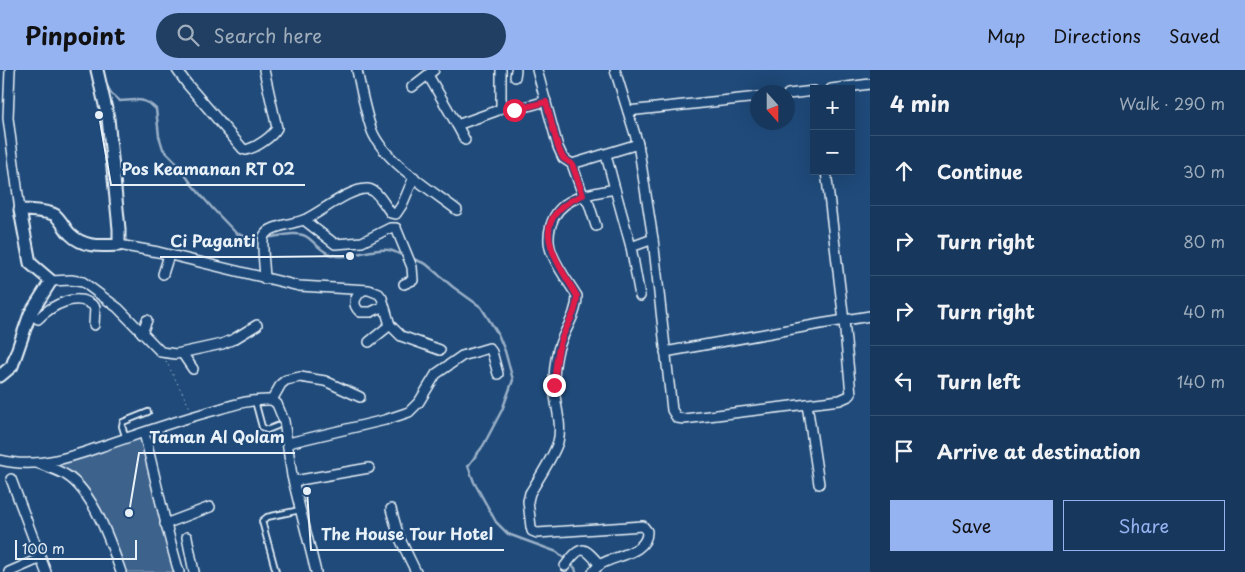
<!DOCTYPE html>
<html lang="en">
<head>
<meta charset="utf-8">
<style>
  body { margin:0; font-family:"Playpen Sans",sans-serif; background:#203f62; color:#f1f3f6 }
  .controls { position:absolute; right:15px; top:15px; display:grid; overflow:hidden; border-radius:0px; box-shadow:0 5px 20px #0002 }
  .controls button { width:45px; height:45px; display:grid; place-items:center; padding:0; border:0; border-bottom:1px solid #365272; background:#17385c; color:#f1f3f6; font:25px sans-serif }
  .compass { position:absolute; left:750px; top:15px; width:45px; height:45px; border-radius:50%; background:#17385c; box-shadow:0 5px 20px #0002; rotate:159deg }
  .scale { position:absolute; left:15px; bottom:12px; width:122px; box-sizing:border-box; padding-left:5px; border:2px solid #e8f1f8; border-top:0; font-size:14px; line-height:18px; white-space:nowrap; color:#e8f1f8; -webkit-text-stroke:4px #1f4a7a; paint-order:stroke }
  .stop { position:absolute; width:15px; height:15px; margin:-11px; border:4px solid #e11d48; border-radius:50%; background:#fff }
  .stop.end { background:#e11d48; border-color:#fff; box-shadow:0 1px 5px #0008 }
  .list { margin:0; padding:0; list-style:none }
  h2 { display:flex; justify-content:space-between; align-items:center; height:65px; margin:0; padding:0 20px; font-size:21px }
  h2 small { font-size:16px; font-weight:400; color:#9eacbb }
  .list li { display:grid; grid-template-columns:32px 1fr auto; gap:15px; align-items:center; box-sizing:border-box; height:70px; padding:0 20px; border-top:1px solid #365272 }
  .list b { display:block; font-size:19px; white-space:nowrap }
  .list em { font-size:16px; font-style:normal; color:#9eacbb }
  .actions { display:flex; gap:10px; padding:15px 20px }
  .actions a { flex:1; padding:11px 0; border:1px solid #95b2f1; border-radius:0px; text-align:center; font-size:18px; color:#95b2f1 }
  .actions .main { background:#95b2f1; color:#111 }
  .icon { flex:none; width:28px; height:28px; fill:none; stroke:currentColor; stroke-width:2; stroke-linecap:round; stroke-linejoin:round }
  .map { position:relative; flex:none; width:870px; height:502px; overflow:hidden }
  header { display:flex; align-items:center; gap:30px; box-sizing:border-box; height:70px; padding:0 25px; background:#95b2f1; color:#111 }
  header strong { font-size:24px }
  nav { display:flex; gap:28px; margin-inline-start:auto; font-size:18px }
  .search { width:350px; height:45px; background:#203f62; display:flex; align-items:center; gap:12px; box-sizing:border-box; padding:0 18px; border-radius:28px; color:#9eacbb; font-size:19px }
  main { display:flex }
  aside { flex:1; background:#17385c }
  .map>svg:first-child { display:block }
  .green { fill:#3c628c; stroke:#92aac2 }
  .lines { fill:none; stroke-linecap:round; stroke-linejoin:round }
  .stream { stroke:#9ab0c7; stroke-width:2.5 }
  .service-casing { stroke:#e8f1f8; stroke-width:8 }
  .minor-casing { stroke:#e8f1f8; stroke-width:12 }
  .tertiary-casing { stroke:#e8f1f8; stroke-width:15 }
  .path { stroke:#e8f1f8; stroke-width:1; stroke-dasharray:1 4; stroke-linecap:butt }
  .service { stroke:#1f4a7a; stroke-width:4.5 }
  .minor { stroke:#1f4a7a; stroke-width:9 }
  .tertiary { stroke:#1f4a7a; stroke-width:11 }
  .route { stroke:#e11d48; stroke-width:6 }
  .leader { fill:none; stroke:#e8f1f8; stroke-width:2 }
  .callout-dot { fill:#e8f1f8; stroke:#1f4a7a; stroke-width:2 }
  .callout-label { font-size:16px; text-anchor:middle; font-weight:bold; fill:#e8f1f8; stroke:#1f4a7a; stroke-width:4.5; stroke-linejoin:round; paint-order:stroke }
</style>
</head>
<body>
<header>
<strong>Pinpoint</strong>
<div class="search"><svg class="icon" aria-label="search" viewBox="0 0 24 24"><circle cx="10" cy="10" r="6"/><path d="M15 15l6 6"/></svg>Search here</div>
<nav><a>Map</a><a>Directions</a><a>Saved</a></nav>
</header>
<main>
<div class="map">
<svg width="870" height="502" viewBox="0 0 870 502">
  <rect width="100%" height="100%" fill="#1f4a7a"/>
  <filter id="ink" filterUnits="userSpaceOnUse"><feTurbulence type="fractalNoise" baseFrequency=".02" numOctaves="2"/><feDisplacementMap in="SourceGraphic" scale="10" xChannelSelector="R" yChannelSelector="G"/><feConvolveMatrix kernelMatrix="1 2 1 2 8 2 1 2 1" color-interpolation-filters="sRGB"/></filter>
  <g filter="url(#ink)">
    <polygon class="green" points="144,363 178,502 121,502 81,416 37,393"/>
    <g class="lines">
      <g class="stream">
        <path d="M 104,11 L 111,23 L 120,31 C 137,30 143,27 156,39 L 159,66 L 163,79 L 176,92 L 193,116 L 214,140 L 236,163 L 244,166 L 260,169"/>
        <path d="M 266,168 C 277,167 297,160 307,167 C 316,173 321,182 332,185 C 352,190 370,177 389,180 C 394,181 399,184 404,186"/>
        <polyline points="411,188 426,194 453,217 481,237 498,264 505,281 513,310 502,340 483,376 468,396 474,412 496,452 508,464 557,482 575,498 576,502"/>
      </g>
      <defs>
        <g id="service">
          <polyline points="255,331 262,357 267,360 277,356"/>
          <polyline points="126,369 122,356 123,352 148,342"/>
          <polyline points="276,502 262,451 267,447 300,440"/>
        </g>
        <g id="minor">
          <polyline points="10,0 8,48 20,140"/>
          <path d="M 177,0 L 187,14 L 243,79 L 246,80 C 257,77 272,67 277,58 L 264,0"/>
          <path d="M 357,0 C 361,20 365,41 372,61 C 384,91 431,120 457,140"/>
          <polyline points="537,0 558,77 563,88 572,94 638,74"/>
          <polyline points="615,0 638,74 653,169 672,340 677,348 684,349 840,330 849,326 851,324 844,251 826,101"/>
          <polyline points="428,5 457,55 496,41 501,38 501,0"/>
          <polyline points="515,7 516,0"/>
          <polyline points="412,17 434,0"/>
          <polyline points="831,19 870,14"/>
          <polyline points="788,24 814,21"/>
          <polyline points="514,40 546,31"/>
          <polyline points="628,41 758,27"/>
          <polyline points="457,55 465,70"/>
          <polyline points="572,94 583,125 589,134 596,156"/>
          <polyline points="615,119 631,177 653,169"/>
          <polyline points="304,150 335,174 362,172 390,158 396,158 412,197 413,210 404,214"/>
          <polyline points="119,175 158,182 299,216 369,220 379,224 382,228 390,255 401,266 440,280"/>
          <polyline points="631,177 640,226"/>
          <polyline points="163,204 169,185"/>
          <path d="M 265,209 C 265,200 261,173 264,166 C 269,155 296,154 306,149 C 321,142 352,117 368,119 C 378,120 385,136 391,143 L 396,144 L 402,135 L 414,107"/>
          <polyline points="51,211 71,210 83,212 118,238 161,282 176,284 222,274 234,269 257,255"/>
          <path d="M 363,220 C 355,227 351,234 360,242 L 371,242 L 384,236"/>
          <path d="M 30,244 L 38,249 C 52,235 77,221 95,237 L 94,255"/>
          <polyline points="142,263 147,250"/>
          <polyline points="369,272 390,255"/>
          <polyline points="665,282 820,254 870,246"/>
          <polyline points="182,283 193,299"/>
          <polyline points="272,330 277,334 284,351 292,406 316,502"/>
          <polyline points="272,330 281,314 286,310 300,307 325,311 360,327"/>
          <polyline points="807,334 819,414"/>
          <path d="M 144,363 C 156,409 165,456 179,502"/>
          <polyline points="288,373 385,350 409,342 419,332 436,304 462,286 489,278 492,282 498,304"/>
          <path d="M 0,390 C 34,399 69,388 100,377 C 139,364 177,350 216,340 C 236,334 252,329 272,330"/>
          <path d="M 37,393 C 47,397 58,400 66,405 C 93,421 111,473 121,502"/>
          <polyline points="11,409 46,502"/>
          <polyline points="294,411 369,398"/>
          <polyline points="391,439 399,467 416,502"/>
          <polyline points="165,454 210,437"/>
          <polyline points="187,467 194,502"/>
          <path d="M 565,496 C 581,475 583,475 600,495"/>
          <polyline points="9,502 41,488"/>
          <path d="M 593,502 C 595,499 598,496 601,494 C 617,485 648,483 647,461 L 643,456 L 537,463 L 532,461 L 531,457 L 528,431 L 530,423 C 538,410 554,385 558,372 C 563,353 554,333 554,314 C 554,305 555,293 557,284 C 561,263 577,248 577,226 C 569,213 559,200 553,186 C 548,176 548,165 551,155 C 559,126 590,124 615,119 L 606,85"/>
        </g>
        <path id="tertiary" d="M 0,306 L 12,296 L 30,244 L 51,211 L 30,193 L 20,140 C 28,140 48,141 55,145 C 61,150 65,159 70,164 C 84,178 101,176 119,175 L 119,159 L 108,48 L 97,0"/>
      </defs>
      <use href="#service" class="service-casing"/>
      <use href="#minor" class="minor-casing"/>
      <use href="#tertiary" class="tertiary-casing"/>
      <polyline class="path" points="166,291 190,338"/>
      <use href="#service" class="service"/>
      <use href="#minor" class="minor"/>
      <use href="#tertiary" class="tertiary"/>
    </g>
  </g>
  <g class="lines" filter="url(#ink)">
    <path class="route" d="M 514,40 L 546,32 L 558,77 L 563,88 L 572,94 L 583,125 C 524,149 555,188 577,226 C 577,244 566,255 561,271 C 556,285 556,300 554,315"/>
  </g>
  <path class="leader" d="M99 45L111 115H305M350 186L266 187H160M129 443L139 383H295M307 421L311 480H504"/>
  <g class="callout-dot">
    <circle cx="99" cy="45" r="5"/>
    <circle cx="350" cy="186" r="5"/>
    <circle cx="129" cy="443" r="5"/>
    <circle cx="307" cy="421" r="5"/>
  </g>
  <g class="callout-label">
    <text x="208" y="105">Pos Keamanan RT 02</text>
    <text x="213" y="177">Ci Paganti</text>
    <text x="217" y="373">Taman Al Qolam</text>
    <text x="407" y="470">The House Tour Hotel</text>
  </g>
</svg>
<div class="controls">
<button>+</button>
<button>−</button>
</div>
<svg class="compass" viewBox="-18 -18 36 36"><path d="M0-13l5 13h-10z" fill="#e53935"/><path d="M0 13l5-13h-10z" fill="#9eacbb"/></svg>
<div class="scale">100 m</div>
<div class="stop" style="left:514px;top:40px"></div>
<div class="stop end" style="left:554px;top:315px"></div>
</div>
<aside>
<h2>4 min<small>Walk · 290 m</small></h2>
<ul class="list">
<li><svg class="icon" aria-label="ahead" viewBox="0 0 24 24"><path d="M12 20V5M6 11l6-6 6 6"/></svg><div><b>Continue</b></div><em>30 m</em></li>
<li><svg class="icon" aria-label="right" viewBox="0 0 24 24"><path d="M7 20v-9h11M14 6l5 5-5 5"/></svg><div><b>Turn right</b></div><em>80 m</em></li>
<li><svg class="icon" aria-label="right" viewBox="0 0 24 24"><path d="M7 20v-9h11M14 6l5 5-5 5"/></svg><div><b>Turn right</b></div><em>40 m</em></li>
<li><svg class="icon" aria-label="left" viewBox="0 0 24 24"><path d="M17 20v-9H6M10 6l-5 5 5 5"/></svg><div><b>Turn left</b></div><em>140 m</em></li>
<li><svg class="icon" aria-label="arrive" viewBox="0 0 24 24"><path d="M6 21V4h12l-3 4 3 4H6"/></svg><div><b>Arrive at destination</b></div></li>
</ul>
<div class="actions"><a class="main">Save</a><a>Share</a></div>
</aside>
</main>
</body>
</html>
